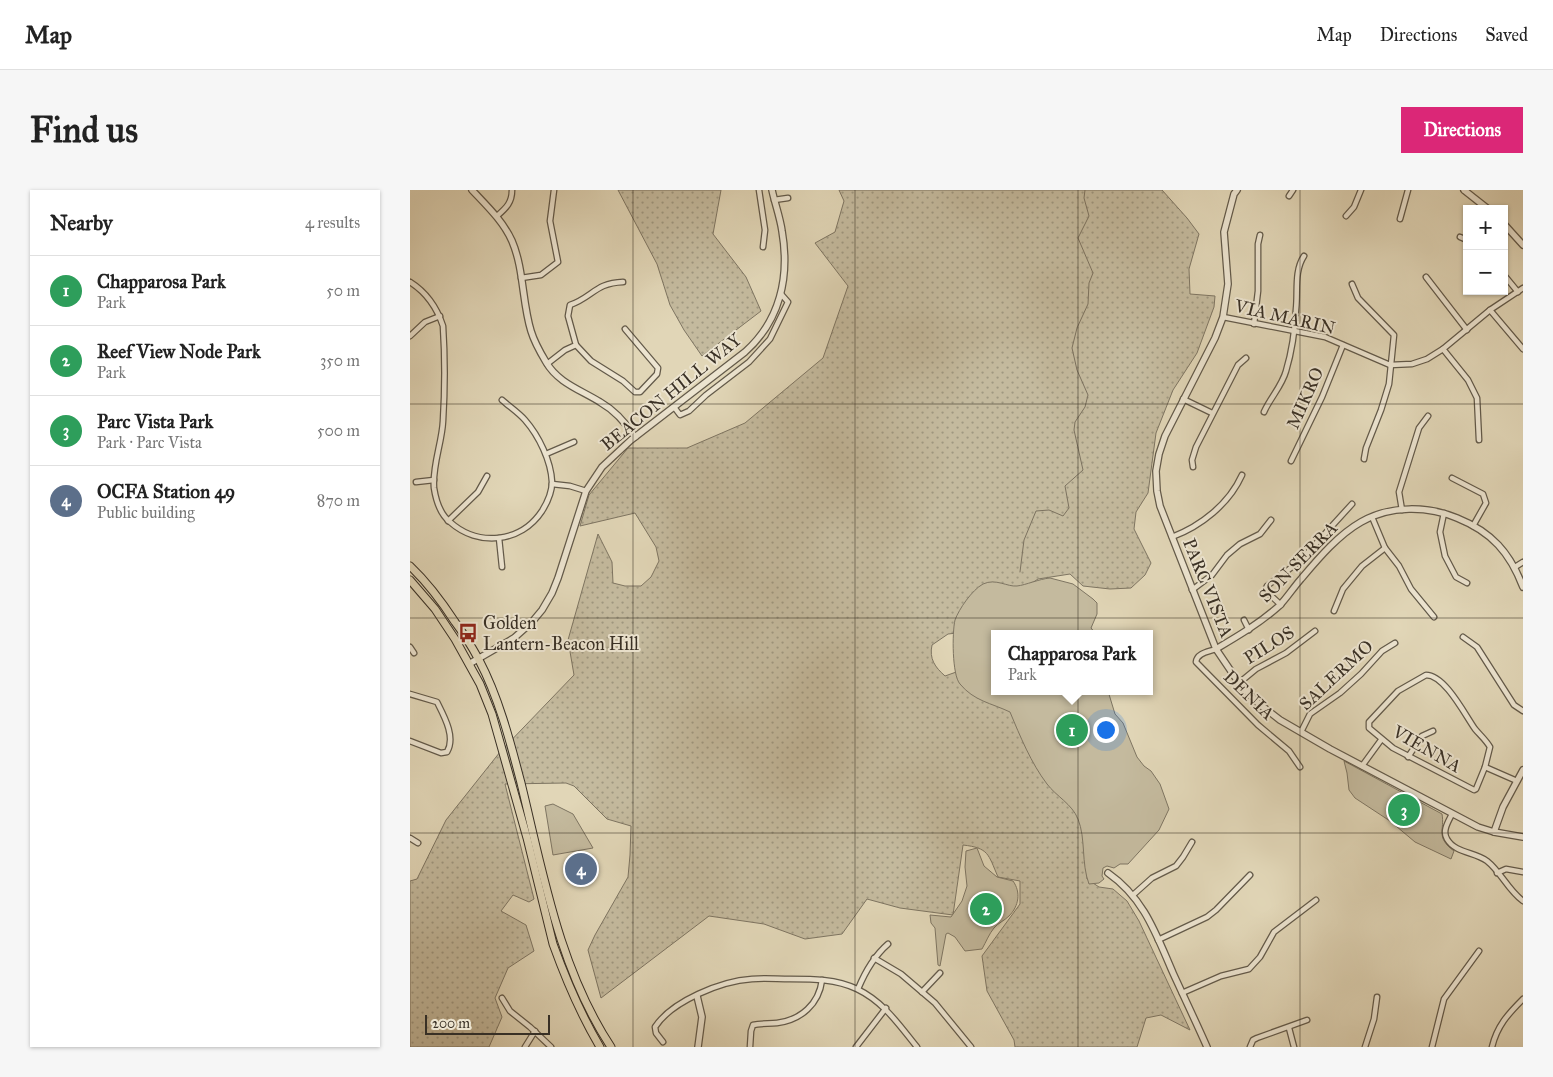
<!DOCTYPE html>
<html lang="en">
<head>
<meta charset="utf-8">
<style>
  body { margin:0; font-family:"IM FELL Great Primer",serif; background:#f6f6f6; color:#222 }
  .controls { position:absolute; right:15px; top:15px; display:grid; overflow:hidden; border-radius:0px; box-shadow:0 1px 4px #0004 }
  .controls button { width:45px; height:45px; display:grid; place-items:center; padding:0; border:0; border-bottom:1px solid #e0e0e0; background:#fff; color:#222; font:25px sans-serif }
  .scale { position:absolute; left:15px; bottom:12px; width:125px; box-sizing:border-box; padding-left:5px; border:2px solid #393025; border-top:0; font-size:14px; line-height:18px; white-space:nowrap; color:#393025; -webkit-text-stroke:4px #ece4d0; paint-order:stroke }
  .you { position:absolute; left:695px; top:539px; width:18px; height:18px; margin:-12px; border:4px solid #fff; border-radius:50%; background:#1a73e8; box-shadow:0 0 0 8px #1a73e833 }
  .badge { display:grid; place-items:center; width:32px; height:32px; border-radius:50%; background:#db2777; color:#fff; font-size:16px; font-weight:700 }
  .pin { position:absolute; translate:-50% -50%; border:2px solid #fff; box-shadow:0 1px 5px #0006 }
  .popup { position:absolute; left:581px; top:440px; width:162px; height:65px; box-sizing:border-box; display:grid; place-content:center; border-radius:0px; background:#fff; filter:drop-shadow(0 1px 4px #0005); font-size:16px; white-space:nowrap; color:#767676 }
  .popup b { font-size:19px; color:#222 }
  .popup::after { content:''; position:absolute; left:50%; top:100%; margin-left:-10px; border:10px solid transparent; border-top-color:#fff }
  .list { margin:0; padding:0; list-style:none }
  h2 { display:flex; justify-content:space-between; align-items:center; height:65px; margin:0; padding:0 20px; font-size:21px }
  h2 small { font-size:16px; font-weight:400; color:#767676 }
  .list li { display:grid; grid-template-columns:32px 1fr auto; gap:15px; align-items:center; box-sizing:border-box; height:70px; padding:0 20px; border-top:1px solid #e0e0e0 }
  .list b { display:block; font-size:19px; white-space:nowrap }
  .list p { margin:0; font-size:16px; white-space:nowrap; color:#767676 }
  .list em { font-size:16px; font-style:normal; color:#767676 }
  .map { position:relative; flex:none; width:1113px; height:857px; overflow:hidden; border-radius:0px }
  header { display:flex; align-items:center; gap:30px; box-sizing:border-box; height:70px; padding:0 25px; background:#fff; border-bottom:1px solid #e0e0e0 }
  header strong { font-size:24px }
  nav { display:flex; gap:28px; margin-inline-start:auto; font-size:18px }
  .intro { display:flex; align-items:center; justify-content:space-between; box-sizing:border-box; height:120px; padding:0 30px }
  h1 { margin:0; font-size:35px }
  .button { padding:12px 22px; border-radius:0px; background:#db2777; color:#fff; font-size:18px; font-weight:700 }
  main { display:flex; gap:30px; padding:0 30px }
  aside { flex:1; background:#fff; border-radius:0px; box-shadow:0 1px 4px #0004 }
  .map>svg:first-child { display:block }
  .grass { fill:url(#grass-dots); stroke:#7e7562 }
  .park { fill:#c4ba9e; stroke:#7e7562 }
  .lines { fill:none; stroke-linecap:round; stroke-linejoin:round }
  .stream { stroke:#7c725f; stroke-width:1 }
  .minor-casing { stroke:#635a4a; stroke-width:7 }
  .tertiary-casing { stroke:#635a4a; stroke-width:8 }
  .primary-casing { stroke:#393025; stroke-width:9 }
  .minor { stroke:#ece4d0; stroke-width:4.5 }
  .tertiary { stroke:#ece4d0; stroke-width:5.5 }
  .primary { stroke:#e1d6b7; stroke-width:7 }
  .grid { fill:none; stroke:#393025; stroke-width:1; stroke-opacity:0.55 }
  .labels { text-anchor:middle; stroke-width:4; stroke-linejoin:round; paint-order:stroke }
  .street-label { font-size:18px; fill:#393025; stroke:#ece4d0 }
  .poi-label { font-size:18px; fill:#393025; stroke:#ece4d0; text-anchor:start }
</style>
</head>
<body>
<header>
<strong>Map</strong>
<nav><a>Map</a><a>Directions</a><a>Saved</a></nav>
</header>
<div class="intro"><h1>Find us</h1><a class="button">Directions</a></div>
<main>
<aside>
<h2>Nearby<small>4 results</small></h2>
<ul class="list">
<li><span class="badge" style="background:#2e9e5b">1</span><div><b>Chapparosa Park</b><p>Park</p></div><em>50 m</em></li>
<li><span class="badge" style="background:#2e9e5b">2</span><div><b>Reef View Node Park</b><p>Park</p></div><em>350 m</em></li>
<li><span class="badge" style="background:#2e9e5b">3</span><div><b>Parc Vista Park</b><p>Park · Parc Vista</p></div><em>500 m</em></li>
<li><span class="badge" style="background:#5c6f8a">4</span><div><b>OCFA Station 49</b><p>Public building</p></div><em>870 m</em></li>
</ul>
</aside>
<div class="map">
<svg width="1113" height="857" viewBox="0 0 1113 857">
  <defs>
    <pattern id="grass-dots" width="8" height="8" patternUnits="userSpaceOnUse" patternTransform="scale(1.25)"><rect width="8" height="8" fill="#c4ba9e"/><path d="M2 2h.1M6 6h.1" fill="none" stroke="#a09881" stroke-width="1.8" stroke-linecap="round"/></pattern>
  </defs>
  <rect width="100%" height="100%" fill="#e1d6b7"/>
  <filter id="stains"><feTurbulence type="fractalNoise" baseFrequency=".004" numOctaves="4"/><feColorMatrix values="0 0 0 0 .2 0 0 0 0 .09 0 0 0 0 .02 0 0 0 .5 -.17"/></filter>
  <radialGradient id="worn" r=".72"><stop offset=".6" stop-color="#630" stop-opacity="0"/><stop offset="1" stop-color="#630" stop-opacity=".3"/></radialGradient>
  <g class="grass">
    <polygon points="208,0 311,0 303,44 336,87 351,121 292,166 274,140 260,115 247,74"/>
    <path d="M 429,0 L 752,0 L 777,28 L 789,44 L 779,79 L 780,104 L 805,106 L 804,117 L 787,163 L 763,200 L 746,243 L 738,303 L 726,322 L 724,339 L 741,373 L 735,385 L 721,398 L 700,399 L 673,396 L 660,384 L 628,389 L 547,443 L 538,444 L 522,455 C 519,469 525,477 535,486 L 549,481 L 567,504 L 605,509 L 675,624 L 677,689 L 689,697 L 703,699 L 717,711 L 729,731 L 780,840 L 751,825 L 736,828 L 727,857 L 605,857 L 604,850 L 577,801 L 572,766 L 610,714 L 610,691 L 588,687 C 578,664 579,658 553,655 L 543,725 L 490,718 L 457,709 L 432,744 L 395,749 L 354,734 L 299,726 L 191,808 L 178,760 L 185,745 L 218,687 L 220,665 L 221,636 L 197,629 L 164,596 L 156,593 L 95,594 L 124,709 L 119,712 L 103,705 L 91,721 L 116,735 L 124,761 L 98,778 L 85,808 L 92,827 L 79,857 L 0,857 L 0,691 L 7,689 L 36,630 L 90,562 L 164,485 L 158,450 L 188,344 L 202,372 L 203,393 L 215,396 L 231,396 L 241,387 L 249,371 L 246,357 L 225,323 L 170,336 L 179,305 L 218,258 L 277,258 L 335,233 L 413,168 L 438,96 L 405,53 L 425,42 L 434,11 Z"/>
  </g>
  <g class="park">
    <path d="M 640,388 L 663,394 L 683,409 L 687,413 L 687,424 L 681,438 L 686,444 L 584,444 L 584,501 L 698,501 L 705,524 L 713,533 L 727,567 L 734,576 L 741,581 L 750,594 L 759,619 L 749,640 L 718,674 L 710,674 L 704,678 L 697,676 L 693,678 L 692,686 L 694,689 L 689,693 L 679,694 C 671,673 676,649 668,629 C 662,614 646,606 637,594 C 621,573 610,546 600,522 C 581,513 564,511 550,494 C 542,485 542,443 545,430 C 549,419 562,400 573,394 C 586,388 597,397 607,396 C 616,395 629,389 640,388 Z"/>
    <path d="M 934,571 L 1032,624 C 1035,640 1025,647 1044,661 L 1041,669 L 1005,652 L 980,631 L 945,608 L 939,600 L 937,583 Z"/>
    <polygon points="143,614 163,624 183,658 143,665 135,616"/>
    <path d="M 567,658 L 574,676 L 587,687 L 603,691 C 611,702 609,716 599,726 C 594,731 588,733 584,738 C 579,744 576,752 572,759 L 555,761 L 545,747 L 538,743 L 536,744 L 530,776 L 528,775 L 525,738 L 521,733 L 520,725 L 541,727 L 552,711 L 557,696 L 555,677 L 556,661 Z"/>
  </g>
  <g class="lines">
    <polyline class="stream" points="610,382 614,350 626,321 639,320 653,326 659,318 655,296 673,280 664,240 665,232 675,217 678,205 667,180 662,158 667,138 678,114 679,93 683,83 668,48 679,26 674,8 675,0"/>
    <defs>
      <g id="minor">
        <polyline points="349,0 355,40 353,57"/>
        <polyline points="879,6 883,0"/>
        <polyline points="364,10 378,8"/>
        <path d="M 87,26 C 96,18 102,13 102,0"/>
        <polyline points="936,26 944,17 951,0"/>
        <polyline points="990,29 998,0"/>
        <polyline points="1050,47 1057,50"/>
        <polyline points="1094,85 1108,102"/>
        <polyline points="1016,87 1057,140"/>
        <polyline points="111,88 131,85 148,72 140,31 144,0"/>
        <path d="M 0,92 C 16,102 27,118 33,136 C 35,167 35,199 33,231 C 32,253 22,276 24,298 C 26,311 30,324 40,332 C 68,357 111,353 132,321 C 137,313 142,302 142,292 C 141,271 129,246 115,230 C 109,223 100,217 92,210"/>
        <polyline points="942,94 948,108 984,145 979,194 971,220 956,258 954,269"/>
        <polyline points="1080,120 1113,159"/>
        <polyline points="813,127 915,147 980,175 1002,174 1017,169 1033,159 1080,120 1113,98"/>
        <polyline points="844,134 848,101 848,54 850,45"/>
        <polyline points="0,146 15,132 30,126"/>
        <polyline points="166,155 181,171 213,191 225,202 230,202 247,184 248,178 215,139"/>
        <polyline points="1033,159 1058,190 1067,208 1069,250"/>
        <path d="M 137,174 L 155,160 L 166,155 L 158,126 L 160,115 C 183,107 185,93 213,92"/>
        <polyline points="773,209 802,223"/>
        <polyline points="264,217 270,225 279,221 296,205 339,172 360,149 378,112 371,104"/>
        <path d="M 854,222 C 860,208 872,196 876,181 C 882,161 885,139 886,119 C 888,101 884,81 894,66"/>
        <polyline points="136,264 164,252"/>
        <polyline points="881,271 912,207 933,155"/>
        <polyline points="783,277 782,270 786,257 828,175 836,168"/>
        <polyline points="1042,288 1073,304 1076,313 1063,336"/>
        <polyline points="6,292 24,290"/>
        <polyline points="142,294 160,296 176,301"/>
        <polyline points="992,320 989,302 1009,238 1018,226"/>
        <polyline points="1034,323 1030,342 1035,366 1046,387 1057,393"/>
        <polyline points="962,327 975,358 989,376 1001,399 1024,427"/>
        <polyline points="38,331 68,302 77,286"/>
        <path d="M 762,347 C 791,336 819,314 832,285"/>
        <polyline points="89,348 92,377"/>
        <polyline points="1105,377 1113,372"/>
        <polyline points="782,400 802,385 817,365 830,354 850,344 861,330"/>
        <polyline points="871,415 858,403 856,398 857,396 890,371 942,314"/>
        <polyline points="924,421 933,399 952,376 975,358"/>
        <polyline points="834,430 839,440"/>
        <polyline points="1053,447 1067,457 1104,515 1113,521"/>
        <polyline points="0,457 4,463"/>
        <path d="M 806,459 C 798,462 787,463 786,472 L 848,535 L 879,561 L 890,577"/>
        <path d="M 1016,485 C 1035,485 1055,525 1065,539 C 1070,545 1076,550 1080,557 L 1075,577 L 1066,599 L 1064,600 L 983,558 L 959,538 L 959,532 L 988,501 Z"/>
        <polyline points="829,493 846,479 876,463 905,441"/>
        <path d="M 0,504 L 27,512 C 34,526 46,547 37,562 L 31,563 L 0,551"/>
        <polyline points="891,542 900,524 930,503 951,484 972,461 985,453"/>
        <polyline points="998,567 1012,546 1023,541"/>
        <polyline points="952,576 971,550"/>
        <polyline points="1075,577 1107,591"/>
        <path d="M 1042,624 C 1038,632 1032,641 1037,649 C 1045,663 1065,662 1077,671 C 1091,682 1098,700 1113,711"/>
        <polyline points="0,648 8,653"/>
        <polyline points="1087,683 1096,679 1113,682"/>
        <polyline points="723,705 742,688 766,676 773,667 782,652"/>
        <polyline points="748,750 797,727 806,720 840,685"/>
        <polyline points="464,768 491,784 525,813 561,857"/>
        <path d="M 448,799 C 455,782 463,767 478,754"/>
        <polyline points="512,802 530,783"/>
        <polyline points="772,803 811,786 839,779 850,767 864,742 906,710"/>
        <polyline points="92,808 100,821 120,837 141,857"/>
        <polyline points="879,838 884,857"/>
        <path d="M 253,852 L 246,843 L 245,837 C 262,811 311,791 342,789 C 354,788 367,789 380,789 C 403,789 426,789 447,799 C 474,812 489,835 507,857"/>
        <polyline points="115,857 125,841"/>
        <path d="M 340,857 L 341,841 L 343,835 C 351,833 359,834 367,833 C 391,830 409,814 412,790"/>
        <polyline points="446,857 476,818"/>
        <polyline points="840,857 843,850 847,848 897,830"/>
        <polyline points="955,857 964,829 967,807"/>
        <polyline points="1022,857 1034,809 1069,761"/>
        <path d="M 1082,857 C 1087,836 1098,824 1113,809"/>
      </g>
      <g id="tertiary">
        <path d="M 62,0 C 77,16 93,31 102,51 C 114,79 112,112 121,141 C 124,151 130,162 136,172 C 148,193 171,200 190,212 C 204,220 216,233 225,247"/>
        <polyline points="827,0 824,4 814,42 818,94 813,127 805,148 755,246 749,264 746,281 747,301 750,316 806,459 829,493 848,513 870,530 920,559 1068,637 1084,642 1113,647"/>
        <polyline points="1054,0 1078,19"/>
        <polyline points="1094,34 1113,55"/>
        <path d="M 806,459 C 828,446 850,433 869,416 C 877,408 883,398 891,389 C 908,369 928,345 951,332 C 980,315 1018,316 1047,328 C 1082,342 1100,363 1113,397"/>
        <path d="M 59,474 L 104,448 L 122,432 L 132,420 L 142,403 L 148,388 L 176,301 L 192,277 L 221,250 L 335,162 C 370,131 380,87 372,41 C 370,27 365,14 362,0"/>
        <polyline points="1084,642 1093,617 1113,580"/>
        <path d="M 698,683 C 734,708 746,744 763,783 C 774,807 786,832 797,857"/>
        <polyline points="287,806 292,827 288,857"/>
      </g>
      <g id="primary">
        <path d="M 0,376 C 17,392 32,412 45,432 C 54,444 62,457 69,470 C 89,508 100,551 111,593 C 133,683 149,778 201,857"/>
        <path d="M 0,390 L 25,419 L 45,449 L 70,494 L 82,524 L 117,648 L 143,754 C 156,790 171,825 190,857"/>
      </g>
    </defs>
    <use href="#minor" class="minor-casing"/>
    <use href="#tertiary" class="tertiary-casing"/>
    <use href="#primary" class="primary-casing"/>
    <use href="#minor" class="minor"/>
    <use href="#tertiary" class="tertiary"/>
    <use href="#primary" class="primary"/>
  </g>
  <path class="grid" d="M 223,0 L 223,857M 445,0 L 445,857M 668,0 L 668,857M 890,0 L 890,857M 0,214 L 1113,214M 0,428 L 1113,428M 0,643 L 1113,643"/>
  <defs>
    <symbol id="bus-bare" viewBox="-9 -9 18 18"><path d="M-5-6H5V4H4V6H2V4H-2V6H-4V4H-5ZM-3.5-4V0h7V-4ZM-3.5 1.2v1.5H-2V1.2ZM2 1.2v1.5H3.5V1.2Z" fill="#8f2418" stroke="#ece4d0" stroke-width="2.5" paint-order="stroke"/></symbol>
  </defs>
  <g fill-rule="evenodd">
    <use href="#bus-bare" x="44" y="429" width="28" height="28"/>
  </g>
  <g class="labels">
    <g class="street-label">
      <text transform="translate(875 127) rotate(13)" y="6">VIA MARIN</text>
      <text transform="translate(261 202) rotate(-39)" y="6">BEACON HILL WAY</text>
      <text transform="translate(895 208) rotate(-66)" y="6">MIKRO</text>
      <text transform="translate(888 372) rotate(-46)" y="6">SON SERRA</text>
      <text transform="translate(798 398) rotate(68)" y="6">PARC VISTA</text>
      <text transform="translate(859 455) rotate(-32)" y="6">PILOS</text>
      <text transform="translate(926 485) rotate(-43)" y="6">SALERMO</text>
      <text transform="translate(839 505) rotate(44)" y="6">DENIA</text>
      <text transform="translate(1017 559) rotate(30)" y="6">VIENNA</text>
    </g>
    <g class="poi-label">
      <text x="73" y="439">Golden<tspan x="73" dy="21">Lantern-Beacon Hill</tspan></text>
    </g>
  </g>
  <rect width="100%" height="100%" filter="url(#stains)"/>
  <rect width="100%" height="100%" fill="url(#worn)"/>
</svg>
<div class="controls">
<button>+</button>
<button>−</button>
</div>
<div class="scale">200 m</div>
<div class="you"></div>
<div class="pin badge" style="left:662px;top:540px;background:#2e9e5b">1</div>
<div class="popup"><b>Chapparosa Park</b>Park</div>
<div class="pin badge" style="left:576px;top:719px;background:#2e9e5b">2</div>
<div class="pin badge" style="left:994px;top:620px;background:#2e9e5b">3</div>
<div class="pin badge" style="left:171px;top:679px;background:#5c6f8a">4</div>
</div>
</main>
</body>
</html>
